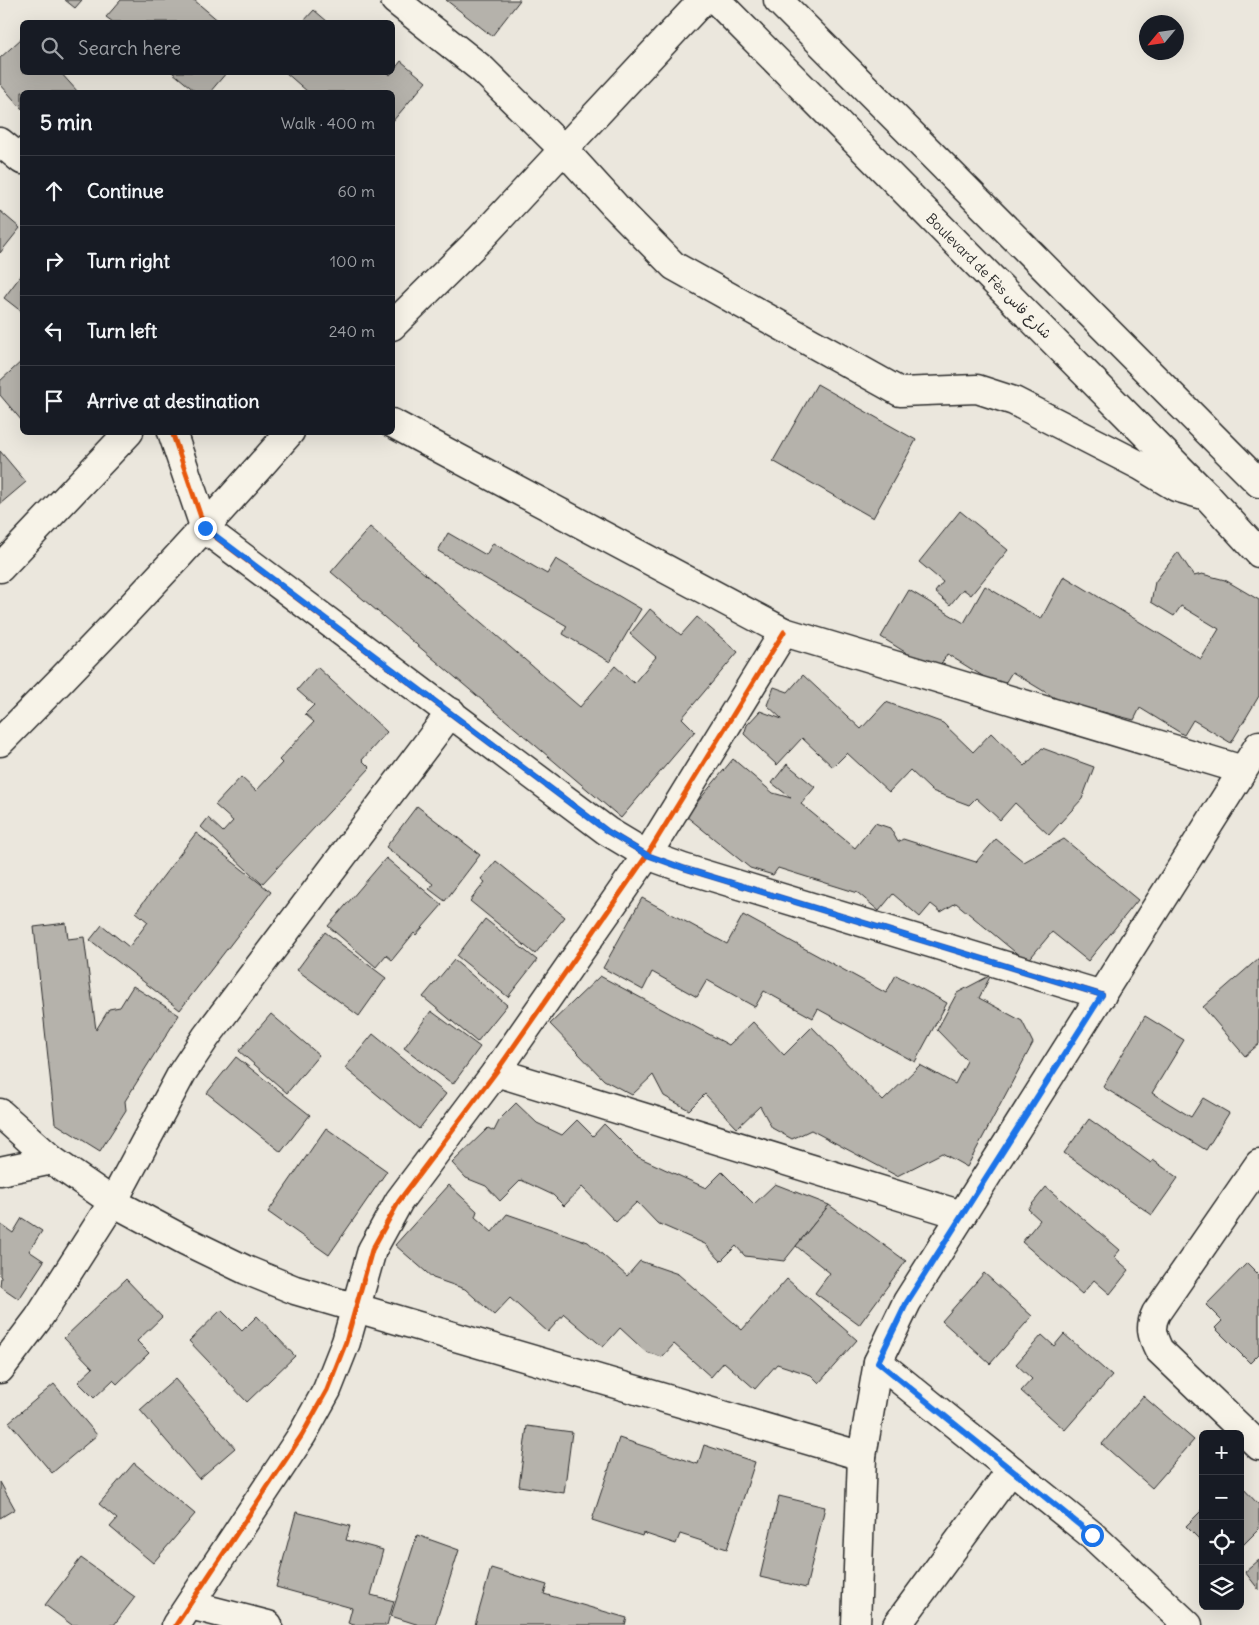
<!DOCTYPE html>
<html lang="en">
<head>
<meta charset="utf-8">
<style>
  body { margin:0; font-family:Delius,"Playpen Sans Arabic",sans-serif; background:#242831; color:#f1f3f6 }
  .controls { position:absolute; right:15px; bottom:15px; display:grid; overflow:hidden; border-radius:8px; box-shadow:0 5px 20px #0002 }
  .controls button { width:45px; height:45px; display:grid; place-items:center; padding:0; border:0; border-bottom:1px solid #363941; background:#171b24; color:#f1f3f6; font:25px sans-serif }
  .compass { position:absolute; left:1139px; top:15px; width:45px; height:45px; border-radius:50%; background:#171b24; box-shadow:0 5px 20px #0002; rotate:241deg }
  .stop { position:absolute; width:15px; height:15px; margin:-11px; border:4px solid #1a73e8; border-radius:50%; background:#fff }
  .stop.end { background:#1a73e8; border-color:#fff; box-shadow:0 1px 5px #0008 }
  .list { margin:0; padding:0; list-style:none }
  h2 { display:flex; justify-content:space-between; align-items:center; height:65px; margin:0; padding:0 20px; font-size:21px }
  h2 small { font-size:16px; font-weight:400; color:#9ea1a6 }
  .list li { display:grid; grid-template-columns:32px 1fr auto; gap:15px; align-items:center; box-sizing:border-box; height:70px; padding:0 20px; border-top:1px solid #363941 }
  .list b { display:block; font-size:19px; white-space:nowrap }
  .list em { font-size:16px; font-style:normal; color:#9ea1a6 }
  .icon { flex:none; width:28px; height:28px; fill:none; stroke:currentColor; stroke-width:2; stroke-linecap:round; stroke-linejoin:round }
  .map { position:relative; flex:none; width:1259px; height:1625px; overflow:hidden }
  .search { position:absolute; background:#171b24; box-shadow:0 5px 20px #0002; left:20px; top:20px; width:375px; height:55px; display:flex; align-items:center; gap:12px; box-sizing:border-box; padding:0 18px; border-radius:8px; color:#9ea1a6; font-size:19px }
  .panel { position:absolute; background:#171b24; box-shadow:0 5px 20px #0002; left:20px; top:90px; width:375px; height:345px; border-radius:8px }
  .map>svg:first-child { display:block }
  .building { fill:#b5b2ab; stroke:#2b2b2b }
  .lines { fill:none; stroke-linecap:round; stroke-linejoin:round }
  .minor-casing { stroke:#2b2b2b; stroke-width:31 }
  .major-casing { stroke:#2b2b2b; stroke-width:31 }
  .minor { stroke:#f7f3e8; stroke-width:28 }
  .major { stroke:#f7f3e8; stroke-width:28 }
  .cycleway-casing { stroke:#f7f3e8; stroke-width:8 }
  .cycleway { stroke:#e8590c; stroke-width:5 }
  .route { stroke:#1a73e8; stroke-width:6 }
  .labels { text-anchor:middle; stroke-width:5; stroke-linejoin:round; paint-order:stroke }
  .street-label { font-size:14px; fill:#2b2b2b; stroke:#f7f3e8 }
</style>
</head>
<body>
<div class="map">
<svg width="1259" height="1625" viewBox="0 0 1259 1625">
  <rect width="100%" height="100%" fill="#ebe7dd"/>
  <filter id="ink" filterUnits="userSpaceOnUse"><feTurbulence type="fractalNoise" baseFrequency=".02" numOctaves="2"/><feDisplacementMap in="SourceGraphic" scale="10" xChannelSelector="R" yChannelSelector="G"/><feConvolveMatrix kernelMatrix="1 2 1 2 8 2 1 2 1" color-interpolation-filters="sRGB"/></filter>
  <g filter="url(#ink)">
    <g class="building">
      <polygon points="65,0 82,0 75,8"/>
      <polygon points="121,0 194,0 220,22 113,22 106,17"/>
      <polygon points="446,0 520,0 492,36"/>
      <polygon points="314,10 328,22 303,22"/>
      <polygon points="22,38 22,72 60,72 78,92 22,92 22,109 0,84 0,58"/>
      <polygon points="401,61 426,82 392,122 392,92 308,92 285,72 387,72 390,75"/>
      <polygon points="172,72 227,72 210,92 196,92"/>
      <polygon points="0,211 20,228 0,253"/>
      <polygon points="22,274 22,312 4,298"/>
      <polygon points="22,361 22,421 0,395 0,381"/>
      <polygon points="817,384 916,440 873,518 773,461"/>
      <polygon points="0,451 26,482 0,504"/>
      <polygon points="960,511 1008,550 971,595 963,589 950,605 935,592 943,582 919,562"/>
      <polygon points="370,527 580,707 615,666 634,683 656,657 630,634 650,609 681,635 697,617 738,652 682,718 695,731 621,818 331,572"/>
      <polygon points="448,533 486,555 493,543 547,574 556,559 641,609 610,662 563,634 567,626 438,551"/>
      <polygon points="1178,552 1194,576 1202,574 1225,580 1259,600 1259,696 1231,743 1193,720 1184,735 1140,708 1134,720 1060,701 1012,672 1002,688 947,654 937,672 881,637 909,590 964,623 985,586 1041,619 1064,576 1201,659 1219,629 1181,606 1174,616 1151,602 1155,582"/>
      <polygon points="317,667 387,732 362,760 370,768 262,884 201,827 208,818 223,832 233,821 215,805 241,777 256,791 282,763 279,760 314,722 305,714 314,705 297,690"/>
      <polygon points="803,675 861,729 886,702 943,723 973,752 991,733 1025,766 1042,748 1094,767 1082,799 1049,835 1015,803 1000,820 976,798 969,805 932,791 910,770 889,792 847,753 833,767 802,738 777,765 744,734 747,725 760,711 782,719 767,705 774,687 788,692"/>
      <polygon points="733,759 773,793 791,798 772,783 787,764 815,787 801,804 855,848 875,823 890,828 898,842 903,839 976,862 996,839 1024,862 1064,839 1138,900 1088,961 1052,932 1027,962 956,903 941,912 931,904 920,917 893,894 879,911 858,893 778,868 773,875 750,868 686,816"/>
      <polygon points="417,806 480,855 445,901 429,889 433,884 386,847"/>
      <polygon points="196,833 271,892 180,1010 90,940 102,925 129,947 148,922 136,912"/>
      <polygon points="386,858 442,905 416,935 414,933 392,960 386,955 376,967 328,926"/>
      <polygon points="496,861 565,917 535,954 470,901 485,882 481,879"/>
      <polygon points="642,898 727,944 743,915 886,993 896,975 947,1003 915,1062 818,1009 813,1018 764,991 755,1007 707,980 697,997 652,972 643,990 603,968"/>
      <polygon points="485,919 537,960 508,997 457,956"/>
      <polygon points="66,923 68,939 84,937 96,1030 109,1009 120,1007 133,986 179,1015 125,1101 126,1110 100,1151 55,1123 34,927"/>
      <polygon points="325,932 386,978 359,1016 297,970"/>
      <polygon points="1259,958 1259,1044 1245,1056 1203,1007"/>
      <polygon points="454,960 507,1005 477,1042 423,997"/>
      <polygon points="991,975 979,998 1022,1021 1033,1043 967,1167 942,1153 897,1176 811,1130 792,1139 772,1128 760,1106 737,1128 705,1094 689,1110 664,1096 653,1075 632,1095 604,1080 550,1024 600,976 729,1045 753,1022 784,1055 812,1027 883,1101 920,1065 955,1084 967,1061 937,1030 957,993"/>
      <polygon points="431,1011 480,1047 453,1084 404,1048"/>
      <polygon points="271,1014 319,1055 287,1093 239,1051"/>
      <polygon points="1145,1016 1184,1040 1152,1093 1191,1117 1203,1098 1229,1113 1206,1150 1103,1087"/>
      <polygon points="373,1034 446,1094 419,1129 345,1068"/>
      <polygon points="236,1057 310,1115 281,1152 207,1093"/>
      <polygon points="516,1103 537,1123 562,1135 577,1120 593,1136 604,1124 636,1156 706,1188 722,1172 754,1204 775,1184 829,1205 784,1261 745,1256 736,1246 721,1261 705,1244 657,1223 637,1202 616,1222 582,1187 564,1206 553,1195 521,1180 500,1201 486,1186 466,1178 452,1163 488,1128 494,1131 500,1119"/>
      <polygon points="1089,1119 1151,1163 1153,1160 1178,1178 1152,1215 1064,1153"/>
      <polygon points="326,1128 387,1171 329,1255 268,1212"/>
      <polygon points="449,1185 477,1211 475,1217 492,1232 507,1214 588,1242 627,1276 640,1261 678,1274 742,1330 787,1279 857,1340 819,1383 811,1375 777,1364 755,1389 724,1362 711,1377 674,1344 662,1357 646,1352 620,1328 603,1347 564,1314 548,1332 510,1298 494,1315 465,1289 433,1278 395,1245"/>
      <polygon points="1046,1187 1120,1250 1114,1257 1129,1270 1110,1294 1094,1280 1082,1294 1022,1242 1040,1220 1028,1209"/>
      <polygon points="829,1205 906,1261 859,1325 815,1293 830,1273 796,1246"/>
      <polygon points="22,1218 42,1231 29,1251 44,1261 19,1299 0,1286 1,1277 0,1276 0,1224 13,1233"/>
      <polygon points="1247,1263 1259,1275 1259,1354 1250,1363 1215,1328 1222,1321 1206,1305"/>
      <polygon points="984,1273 1032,1316 990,1364 942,1321"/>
      <polygon points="126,1279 162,1317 137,1341 149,1353 117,1384 113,1380 94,1398 78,1382 93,1368 64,1338"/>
      <polygon points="221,1310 242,1331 257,1316 295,1356 247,1402 189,1341"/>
      <polygon points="1064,1334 1112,1376 1065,1430 1021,1391 1032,1379 1016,1364 1042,1335 1054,1346"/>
      <polygon points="175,1379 235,1448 199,1479 140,1410"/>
      <polygon points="54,1384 97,1435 52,1473 9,1422"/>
      <polygon points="1143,1396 1194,1440 1152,1488 1102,1444"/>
      <polygon points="527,1426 572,1432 564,1493 519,1486"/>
      <polygon points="619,1438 698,1464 704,1445 755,1462 727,1549 680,1534 676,1544 643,1533 642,1536 592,1520"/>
      <polygon points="134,1463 195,1514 153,1563 110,1527 117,1519 99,1504"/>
      <polygon points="0,1482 15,1509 0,1518"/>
      <polygon points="1240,1485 1259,1505 1259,1529 1240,1548"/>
      <polygon points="779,1496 825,1507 806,1588 760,1577"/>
      <polygon points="1203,1509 1203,1543 1186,1526"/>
      <polygon points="296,1512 350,1526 346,1540 383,1550 371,1595 394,1601 387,1625 354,1625 348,1623 352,1608 276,1587"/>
      <polygon points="417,1535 459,1550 435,1625 419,1625 391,1616"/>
      <polygon points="81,1558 135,1597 114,1625 72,1625 45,1605"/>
      <polygon points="1259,1560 1259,1590 1245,1572"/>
      <polygon points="491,1568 547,1585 544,1594 627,1618 625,1625 475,1625"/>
    </g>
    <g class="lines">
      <defs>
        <g id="minor">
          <polyline points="395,0 483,70 564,150 615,206 674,266 900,392 977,389 1014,401 1141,466 1176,487 1207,496"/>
          <polyline points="0,142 22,160"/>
          <polyline points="392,326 479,240 703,0"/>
          <polyline points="392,423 784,632 1243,770"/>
          <polyline points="172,432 205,529 607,831 647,855 683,868 1102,995"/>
          <polyline points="0,568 129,432"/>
          <path d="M 0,742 C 100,642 197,538 290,432"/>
          <polyline points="496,1072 962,1215"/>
          <polyline points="0,1113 52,1160 113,1202 186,1241 246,1270 295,1290 862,1456"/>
          <path d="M 1259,1164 L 1156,1313 C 1149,1327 1152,1336 1159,1350 L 1259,1446"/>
          <polyline points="0,1171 52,1160"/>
          <polyline points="878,1362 1092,1535 1188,1625"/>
          <polyline points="0,1369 38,1319 113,1202 182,1073 206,1037 451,712"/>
          <polyline points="190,1605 268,1625"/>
          <polyline points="176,1625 302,1435 327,1390 346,1342 372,1250 399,1201 496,1072 647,855 784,632"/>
          <polyline points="856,1625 862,1456 878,1362 907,1302 1259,745"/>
          <polyline points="897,1625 1011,1470"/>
        </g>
        <g id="major">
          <polyline points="716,0 1207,496 1259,553"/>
          <polyline points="778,0 1259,483"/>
        </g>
      </defs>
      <use href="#minor" class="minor-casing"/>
      <use href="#major" class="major-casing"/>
      <use href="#minor" class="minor"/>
      <use href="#major" class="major"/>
      <defs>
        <g id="cycleway">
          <polyline points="172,432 205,529 607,831 647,855 683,868 1102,995"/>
          <polyline points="176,1625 302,1435 327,1390 346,1342 372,1250 399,1201 496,1072 647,855 784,632"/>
        </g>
      </defs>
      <use href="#cycleway" class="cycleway-casing"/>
      <use href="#cycleway" class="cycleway"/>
    </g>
  </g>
  <g class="lines" filter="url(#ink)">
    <polyline class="route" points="205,528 607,831 647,855 683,868 1102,995 907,1302 878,1362 1092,1535"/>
  </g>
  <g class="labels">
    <g class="street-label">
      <text transform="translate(989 276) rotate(45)" y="5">Boulevard de Fès شارع فاس</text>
    </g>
  </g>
</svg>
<div class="controls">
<button>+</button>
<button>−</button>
<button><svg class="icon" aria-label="locate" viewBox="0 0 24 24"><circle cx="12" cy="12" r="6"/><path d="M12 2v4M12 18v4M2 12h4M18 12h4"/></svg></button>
<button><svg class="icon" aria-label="layers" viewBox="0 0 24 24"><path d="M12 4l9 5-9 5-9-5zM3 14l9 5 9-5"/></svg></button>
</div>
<svg class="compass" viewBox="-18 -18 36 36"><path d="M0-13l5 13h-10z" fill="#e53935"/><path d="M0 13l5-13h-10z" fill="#9ea1a6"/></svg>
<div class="stop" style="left:1092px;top:1535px"></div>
<div class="stop end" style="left:205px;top:528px"></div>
<div class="search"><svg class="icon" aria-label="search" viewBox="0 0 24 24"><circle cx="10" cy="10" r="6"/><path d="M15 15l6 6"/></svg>Search here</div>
<section class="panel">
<h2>5 min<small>Walk · 400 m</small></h2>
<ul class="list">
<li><svg class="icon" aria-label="ahead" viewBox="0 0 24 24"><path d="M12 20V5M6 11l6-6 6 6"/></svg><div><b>Continue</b></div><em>60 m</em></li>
<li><svg class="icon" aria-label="right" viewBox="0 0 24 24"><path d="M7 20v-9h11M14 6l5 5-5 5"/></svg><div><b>Turn right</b></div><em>100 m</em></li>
<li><svg class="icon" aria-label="left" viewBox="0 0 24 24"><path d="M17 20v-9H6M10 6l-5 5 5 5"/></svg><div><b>Turn left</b></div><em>240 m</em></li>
<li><svg class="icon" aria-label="arrive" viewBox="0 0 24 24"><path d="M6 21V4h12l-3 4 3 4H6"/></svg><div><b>Arrive at destination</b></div></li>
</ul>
</section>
</div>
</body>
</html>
